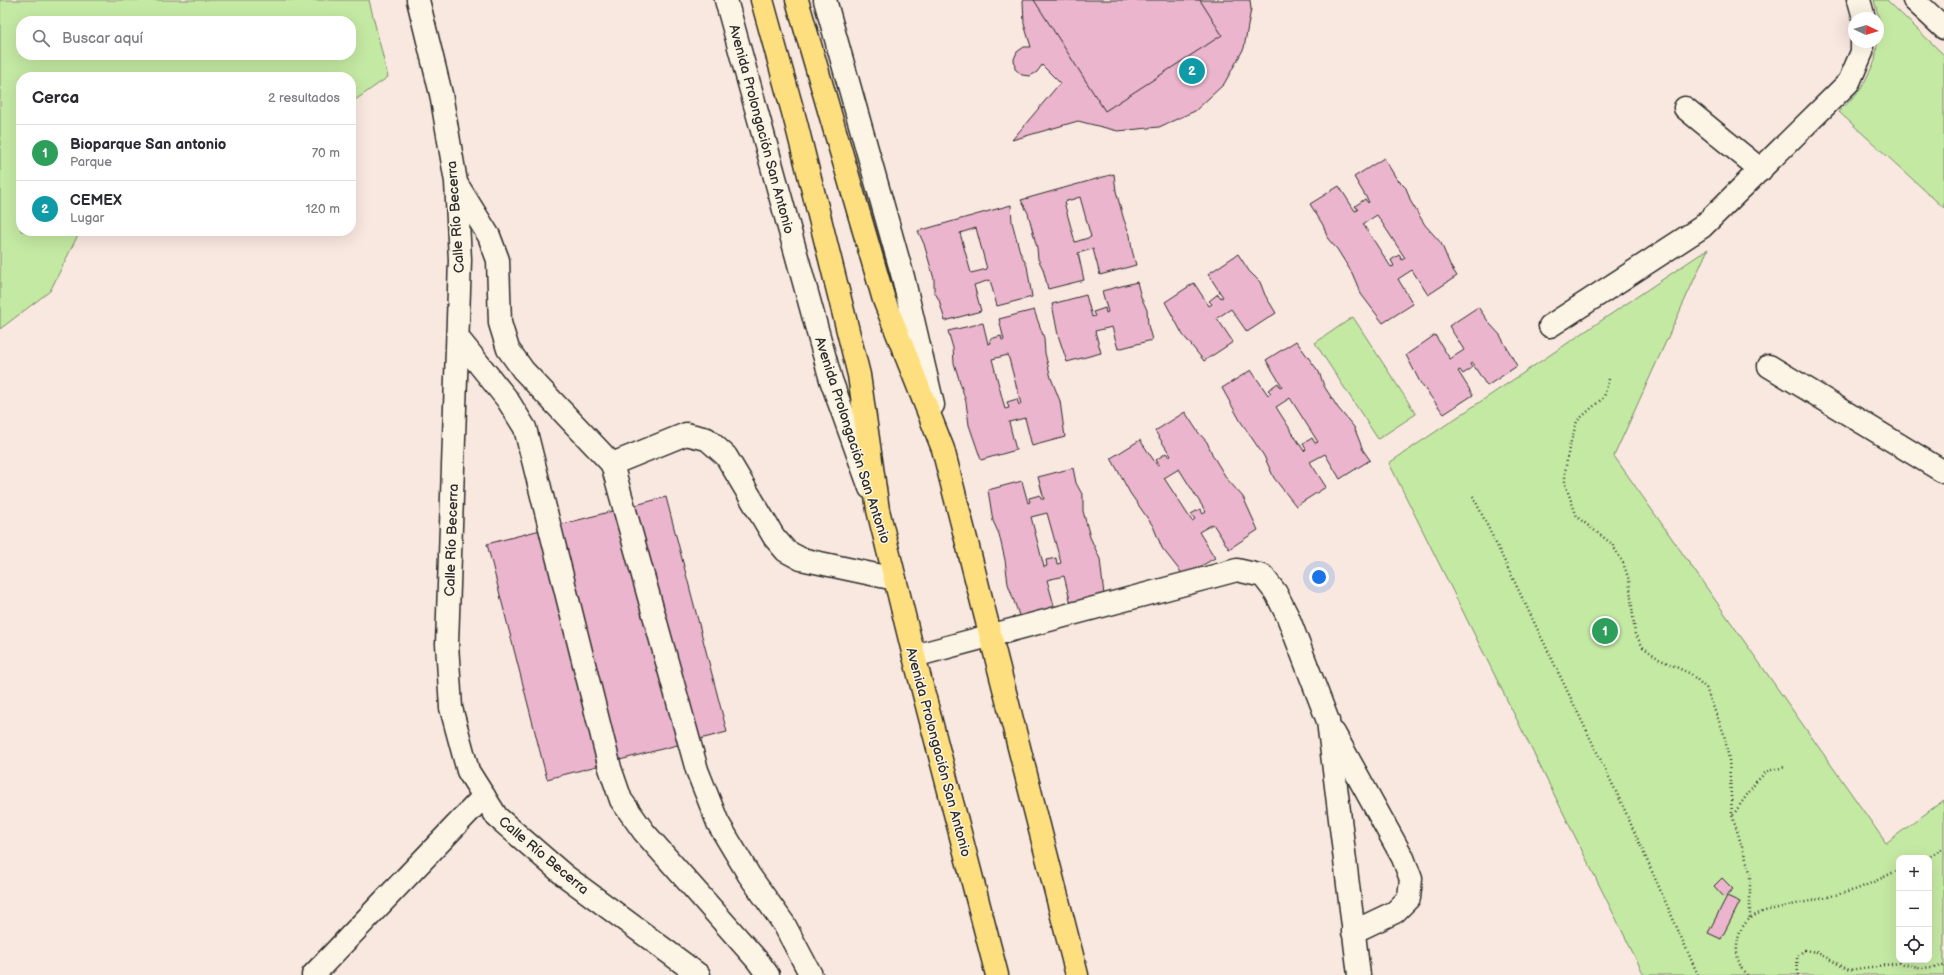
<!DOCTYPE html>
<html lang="es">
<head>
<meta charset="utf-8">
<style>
  body { margin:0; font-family:"Balsamiq Sans",sans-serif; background:#f2f2f3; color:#2b2b33 }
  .controls { position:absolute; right:12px; bottom:12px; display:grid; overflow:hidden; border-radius:8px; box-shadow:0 4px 16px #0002 }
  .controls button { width:36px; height:36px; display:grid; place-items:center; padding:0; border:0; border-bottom:1px solid #e1e1e2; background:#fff; color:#2b2b33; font:20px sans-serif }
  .compass { position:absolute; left:1848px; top:12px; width:36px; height:36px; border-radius:50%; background:#fff; box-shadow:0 4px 16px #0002; rotate:94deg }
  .you { position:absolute; left:1319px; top:577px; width:14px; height:14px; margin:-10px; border:3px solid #fff; border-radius:50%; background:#1a73e8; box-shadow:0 0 0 6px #1a73e833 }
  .badge { display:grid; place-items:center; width:26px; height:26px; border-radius:50%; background:#c8321e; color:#fff; font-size:13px; font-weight:700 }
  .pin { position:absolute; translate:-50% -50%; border:2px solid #fff; box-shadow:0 1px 4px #0006 }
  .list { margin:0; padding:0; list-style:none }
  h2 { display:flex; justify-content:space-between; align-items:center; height:52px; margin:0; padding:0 16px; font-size:17px }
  h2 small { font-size:13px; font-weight:400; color:#7c7c81 }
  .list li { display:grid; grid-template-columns:26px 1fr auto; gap:12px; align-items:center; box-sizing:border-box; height:56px; padding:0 16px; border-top:1px solid #e1e1e2 }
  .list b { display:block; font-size:15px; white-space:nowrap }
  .list p { margin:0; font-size:13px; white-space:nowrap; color:#7c7c81 }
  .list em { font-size:13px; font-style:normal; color:#7c7c81 }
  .icon { flex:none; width:22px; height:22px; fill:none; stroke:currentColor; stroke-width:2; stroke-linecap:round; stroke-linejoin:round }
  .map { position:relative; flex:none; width:1944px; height:975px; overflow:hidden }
  .search { position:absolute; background:#fff; box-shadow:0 4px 16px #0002; left:16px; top:16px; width:340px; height:44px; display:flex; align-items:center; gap:10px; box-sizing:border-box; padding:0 14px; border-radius:16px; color:#7c7c81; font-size:15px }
  .panel { position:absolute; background:#fff; box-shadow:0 4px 16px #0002; left:16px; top:72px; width:340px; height:164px; border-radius:16px }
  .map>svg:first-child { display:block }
  .green { fill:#c4e9a3; stroke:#788a67; fill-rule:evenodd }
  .building { fill:#ebb5cd; stroke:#2b2b2b; fill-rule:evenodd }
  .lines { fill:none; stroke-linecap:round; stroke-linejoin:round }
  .minor-casing { stroke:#2b2b2b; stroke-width:25 }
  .major-casing { stroke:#2b2b2b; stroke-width:25 }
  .path { stroke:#2b2b2b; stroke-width:2.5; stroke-dasharray:1 3; stroke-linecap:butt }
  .minor { stroke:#fcf5e5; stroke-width:22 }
  .major { stroke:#fedf80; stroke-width:22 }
  .labels { text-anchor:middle; stroke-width:3; stroke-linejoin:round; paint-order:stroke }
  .street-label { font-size:14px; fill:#2b2b2b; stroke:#fcf5e5 }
</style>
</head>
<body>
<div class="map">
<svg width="1944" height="975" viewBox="0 0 1944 975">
  <rect width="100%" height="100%" fill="#f9e8e0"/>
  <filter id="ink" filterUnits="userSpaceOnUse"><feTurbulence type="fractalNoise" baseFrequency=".025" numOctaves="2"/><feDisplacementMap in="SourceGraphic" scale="8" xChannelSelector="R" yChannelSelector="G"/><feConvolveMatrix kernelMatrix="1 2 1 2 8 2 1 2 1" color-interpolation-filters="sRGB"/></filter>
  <g filter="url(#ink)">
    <g class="green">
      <path d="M 0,0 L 369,0 L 388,77 L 351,103 L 351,77 L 21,77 L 21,231 L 80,231 L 50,291 L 0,329 ZM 21,21 L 351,21 L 351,55 L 21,55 Z"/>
      <polygon points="1874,0 1887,0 1944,55 1944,208 1839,112 1861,89 1875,61 1880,22"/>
      <path d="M 1708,249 L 1614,456 L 1886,843 L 1944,800 L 1944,975 L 1644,975 L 1389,463 ZM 1899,858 L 1929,858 L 1929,960 L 1899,960 Z"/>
      <polygon points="1353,317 1416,414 1378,439 1315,343"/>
    </g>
    <g class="building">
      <polygon points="1023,0 1057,0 1057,26 1066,46 1080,63 1100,74 1124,78 1147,74 1167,63 1182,45 1191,23 1191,0 1250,0 1251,9 1244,48 1224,84 1195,111 1159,127 1118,131 1078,121 1012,140 1060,83 1042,65 1037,72 1030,76 1022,75 1015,69 1014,59 1017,52 1024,47 1031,47 1024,24"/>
      <polygon points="1034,0 1200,0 1222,35 1105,111"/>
      <path d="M 1384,158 L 1396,178 L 1406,188 L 1411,202 L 1425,225 L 1441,243 L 1451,267 L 1457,276 L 1428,295 L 1412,270 L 1398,279 L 1413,304 L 1383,323 L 1361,294 L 1352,273 L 1337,249 L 1328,239 L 1323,225 L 1310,204 L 1339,186 L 1355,211 L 1358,210 L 1355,206 L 1365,199 L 1368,203 L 1369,202 L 1354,177 ZM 1377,215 L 1405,258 L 1402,260 L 1399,255 L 1391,260 L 1394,266 L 1391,267 L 1363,224 Z"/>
      <path d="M 1114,174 L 1116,191 L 1124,220 L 1130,235 L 1132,250 L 1136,265 L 1100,275 L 1093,249 L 1078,253 L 1084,280 L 1048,289 L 1043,269 L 1038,259 L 1037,248 L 1028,213 L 1021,200 ZM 1080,197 L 1091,237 L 1075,242 L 1064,202 Z"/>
      <path d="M 1011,205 L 1012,222 L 1020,252 L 1027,266 L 1032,297 L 997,306 L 990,280 L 974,285 L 981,311 L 945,321 L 939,300 L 934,291 L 934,279 L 924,244 L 918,231 ZM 976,228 L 987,269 L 971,273 L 960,233 Z"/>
      <polygon points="1238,254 1249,271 1260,282 1265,295 1276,313 1247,332 1231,309 1217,318 1233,342 1204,361 1183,335 1165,302 1194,283 1209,306 1212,304 1209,301 1218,294 1221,298 1223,297 1208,274"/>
      <polygon points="1137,282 1141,297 1147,310 1148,325 1152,340 1118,349 1112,327 1095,331 1101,353 1067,362 1058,335 1052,304 1086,295 1092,317 1095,316 1093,312 1105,308 1106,313 1108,312 1102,291"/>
      <polygon points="1478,307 1490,324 1500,335 1517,366 1487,386 1472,363 1470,364 1472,368 1463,374 1460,370 1458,371 1473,395 1444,414 1421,384 1406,355 1435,335 1450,359 1464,350 1449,326"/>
      <path d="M 1034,310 L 1044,338 L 1045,353 L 1051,378 L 1060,401 L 1065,437 L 1032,446 L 1025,418 L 1009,422 L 1016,450 L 981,460 L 969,425 L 966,402 L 954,363 L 953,348 L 948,331 L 983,323 L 988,344 L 991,343 L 990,339 L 1001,336 L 1002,340 L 1004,340 L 999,319 ZM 1008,355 L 1021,404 L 1019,405 L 1017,399 L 1007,402 L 1009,408 L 1005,409 L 992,359 Z"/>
      <path d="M 1296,341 L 1319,372 L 1324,386 L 1338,408 L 1354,427 L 1363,450 L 1370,460 L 1340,479 L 1325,454 L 1310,462 L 1326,487 L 1296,506 L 1274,478 L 1264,456 L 1241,422 L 1222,388 L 1251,370 L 1268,395 L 1271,393 L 1268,390 L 1278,383 L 1280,387 L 1282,386 L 1266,360 ZM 1290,398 L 1318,442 L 1315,443 L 1312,438 L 1303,444 L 1306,449 L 1304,451 L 1276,407 Z"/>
      <path d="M 1185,412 L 1198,432 L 1207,442 L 1213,456 L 1227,479 L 1243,497 L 1258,530 L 1229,549 L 1213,524 L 1199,532 L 1215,558 L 1184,576 L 1162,548 L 1153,526 L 1130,493 L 1111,458 L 1140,440 L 1157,465 L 1159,464 L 1156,460 L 1166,453 L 1169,457 L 1171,456 L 1155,431 ZM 1179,469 L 1206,512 L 1203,514 L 1200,509 L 1191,514 L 1195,519 L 1192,521 L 1164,478 Z"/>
      <path d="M 1073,468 L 1076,483 L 1083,496 L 1083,511 L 1090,537 L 1100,559 L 1104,595 L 1071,604 L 1064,576 L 1047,580 L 1055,609 L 1020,618 L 1008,584 L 1005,560 L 999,534 L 993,521 L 988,490 L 1022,481 L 1028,503 L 1030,502 L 1029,498 L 1040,495 L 1041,499 L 1044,499 L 1038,477 ZM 1047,513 L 1061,563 L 1057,564 L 1056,558 L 1046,560 L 1047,566 L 1044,567 L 1031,517 Z"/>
      <polygon points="666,497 727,732 547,779 487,544"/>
      <polygon points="1722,878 1733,889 1724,897 1714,886"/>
      <polygon points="1727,896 1740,902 1721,939 1708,933"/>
    </g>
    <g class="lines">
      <defs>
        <g id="minor">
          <polyline points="418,0 441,94 456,182 460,260 447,644 451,708 468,771 497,817 564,875 699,975"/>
          <polyline points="726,0 831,380 870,488"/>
          <polyline points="825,0 903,277 933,405"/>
          <polyline points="1859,0 1864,18"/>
          <polyline points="1914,0 1944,28"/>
          <polyline points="1685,108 1761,170"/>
          <polyline points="458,186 489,236 498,260 500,323 508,349 523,370 612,464 686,434 707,439 726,456 774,537 786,551 801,559 895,579"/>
          <polyline points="1550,326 1702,227 1849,82 1862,52 1862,42"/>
          <polyline points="458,338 507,399 525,428 610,768 621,800 644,832 757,960 768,975"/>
          <polyline points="1769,366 1944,472"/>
          <polyline points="612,464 697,770 718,823 749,875 784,924 811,975"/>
          <polyline points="914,656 1237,570 1263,576 1276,593 1288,617 1328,721 1359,975"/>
          <polyline points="1334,733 1403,858 1411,879 1409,898 1395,912 1353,932"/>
          <polyline points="313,975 484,796"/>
        </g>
        <g id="major">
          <polyline points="762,0 796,123 859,375 878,510 914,656 997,975"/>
          <polyline points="797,0 884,300 943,449 1077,975"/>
        </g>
      </defs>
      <use href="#minor" class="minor-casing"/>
      <use href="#major" class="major-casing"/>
      <g class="path">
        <polyline points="1609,379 1604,397 1577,421 1569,448 1565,472 1565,484 1577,517 1612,544 1623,563 1629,580 1635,634 1643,647 1659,659 1691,674 1706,688 1724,734 1729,759 1732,815 1750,872 1750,918"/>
        <polyline points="1473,496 1622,804 1698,975"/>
        <polyline points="1733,815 1756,782 1767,771 1785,767"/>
        <polyline points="1927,858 1944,848"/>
        <path d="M 1747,975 C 1732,961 1734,930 1751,918 C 1763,909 1777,909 1791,905 C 1811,901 1832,896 1851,891 C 1867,886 1883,877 1899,870"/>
        <polyline points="1798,975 1797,957 1804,950 1816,952 1849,970 1899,963 1923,968 1944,966"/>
      </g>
      <use href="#minor" class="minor"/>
      <use href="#major" class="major"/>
    </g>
  </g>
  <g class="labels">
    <g class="street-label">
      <text transform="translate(762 129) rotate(75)" y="5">Avenida Prolongación San Antonio</text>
      <text transform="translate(455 217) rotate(-94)" y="5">Calle Río Becerra</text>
      <text transform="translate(853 440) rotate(72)" y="5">Avenida Prolongación San Antonio</text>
      <text transform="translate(451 540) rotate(-88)" y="5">Calle Río Becerra</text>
      <text transform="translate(939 752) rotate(75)" y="5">Avenida Prolongación San Antonio</text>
      <text transform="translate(544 855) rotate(40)" y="5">Calle Río Becerra</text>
    </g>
  </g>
</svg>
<div class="controls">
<button>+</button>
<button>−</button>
<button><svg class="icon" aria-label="locate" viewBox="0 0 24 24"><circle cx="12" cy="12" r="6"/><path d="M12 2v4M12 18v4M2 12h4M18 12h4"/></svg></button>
</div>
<svg class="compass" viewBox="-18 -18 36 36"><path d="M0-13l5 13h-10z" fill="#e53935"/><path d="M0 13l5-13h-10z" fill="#7c7c81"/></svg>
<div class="you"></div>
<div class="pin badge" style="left:1605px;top:631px;background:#2e9e5b">1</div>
<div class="pin badge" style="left:1192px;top:71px;background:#0f9aa8">2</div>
<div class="search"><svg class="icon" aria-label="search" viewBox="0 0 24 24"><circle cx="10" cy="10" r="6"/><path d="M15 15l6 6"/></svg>Buscar aquí</div>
<section class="panel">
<h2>Cerca<small>2 resultados</small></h2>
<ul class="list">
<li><span class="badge" style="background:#2e9e5b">1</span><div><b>Bioparque San antonio</b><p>Parque</p></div><em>70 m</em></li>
<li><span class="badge" style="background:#0f9aa8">2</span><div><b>CEMEX</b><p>Lugar</p></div><em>120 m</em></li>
</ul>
</section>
</div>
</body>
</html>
